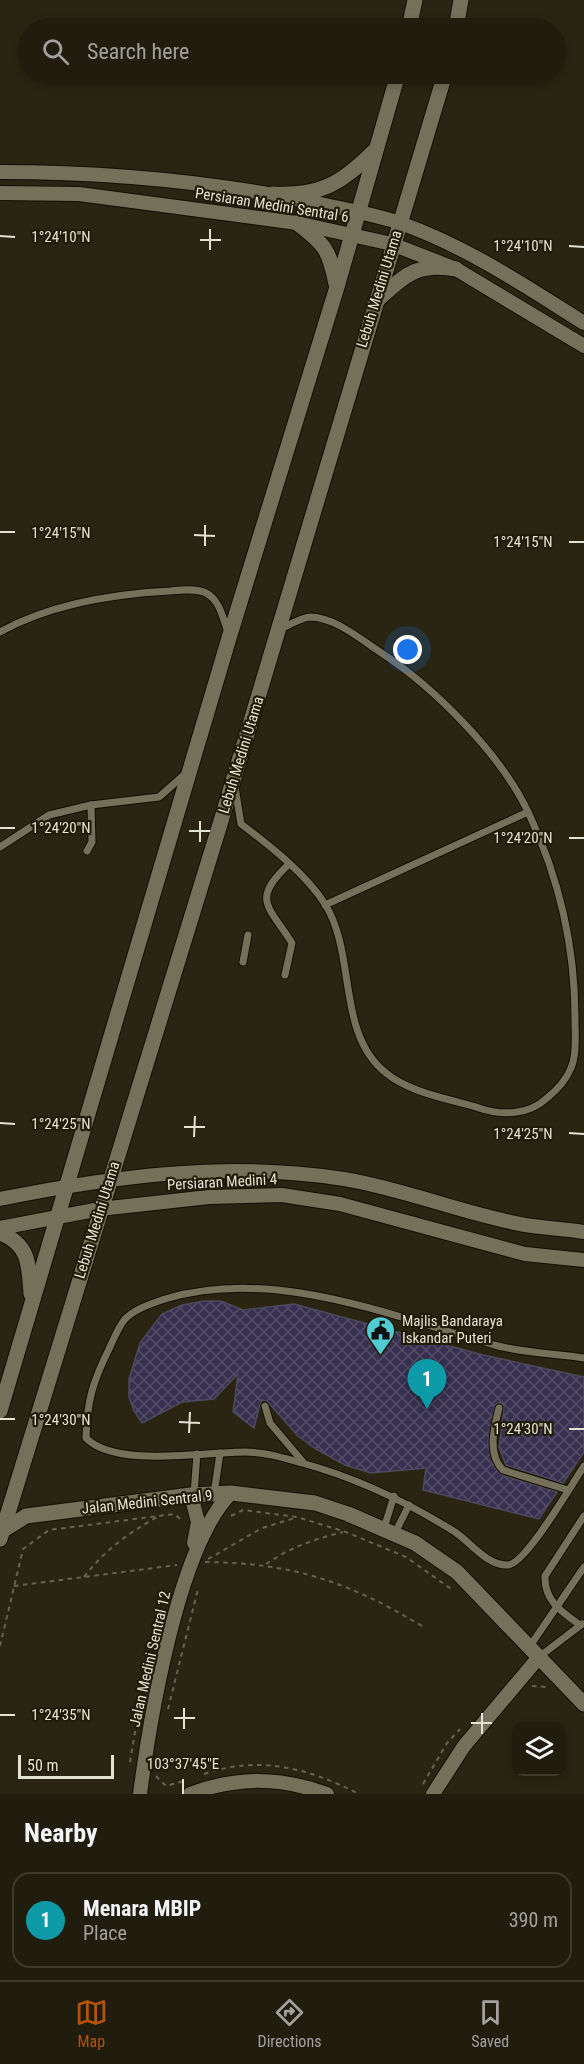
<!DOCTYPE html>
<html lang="en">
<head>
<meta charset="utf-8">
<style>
  body { margin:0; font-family:"Roboto Condensed",sans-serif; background:#2d291c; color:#f1f3f6 }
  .controls { position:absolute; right:18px; bottom:18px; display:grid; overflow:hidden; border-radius:12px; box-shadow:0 3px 9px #0003 }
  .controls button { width:54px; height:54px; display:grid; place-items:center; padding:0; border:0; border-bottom:2px solid #3d3a2e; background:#201c0e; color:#f1f3f6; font:30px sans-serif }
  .scale { position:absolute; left:18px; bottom:15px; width:96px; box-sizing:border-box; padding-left:6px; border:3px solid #e4e1d5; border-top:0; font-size:16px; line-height:21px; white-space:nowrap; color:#e4e1d5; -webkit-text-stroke:4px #201c08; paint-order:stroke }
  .you { position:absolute; left:408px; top:650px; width:21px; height:21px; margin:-15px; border:4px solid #fff; border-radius:50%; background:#1a73e8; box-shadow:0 0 0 9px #1a73e833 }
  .badge { display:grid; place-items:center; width:39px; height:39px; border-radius:50%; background:#b45309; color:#fff; font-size:20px; font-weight:700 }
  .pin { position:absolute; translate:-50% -50px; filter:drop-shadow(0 2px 3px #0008) }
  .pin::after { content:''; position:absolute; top:32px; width:21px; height:18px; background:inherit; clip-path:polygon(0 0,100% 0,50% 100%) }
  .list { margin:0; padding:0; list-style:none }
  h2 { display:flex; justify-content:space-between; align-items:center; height:78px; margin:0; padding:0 24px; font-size:26px }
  h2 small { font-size:20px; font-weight:400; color:#a2a19e }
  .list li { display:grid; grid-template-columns:39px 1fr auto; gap:18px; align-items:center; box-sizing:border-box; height:96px; margin:0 12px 12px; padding:0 12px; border:2px solid #3d3a2e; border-radius:18px }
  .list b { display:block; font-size:22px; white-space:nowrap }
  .list p { margin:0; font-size:20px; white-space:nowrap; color:#a2a19e }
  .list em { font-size:20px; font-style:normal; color:#a2a19e }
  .icon { flex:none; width:33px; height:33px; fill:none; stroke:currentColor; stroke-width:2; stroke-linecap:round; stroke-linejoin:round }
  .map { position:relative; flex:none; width:584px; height:1794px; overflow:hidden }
  .search { position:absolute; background:#201c0e; box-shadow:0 3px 9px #0003; left:18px; right:18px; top:18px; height:66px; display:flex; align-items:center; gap:15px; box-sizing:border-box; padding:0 21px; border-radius:33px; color:#a2a19e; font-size:22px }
  .sheet { height:186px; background:#201c0e }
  nav { display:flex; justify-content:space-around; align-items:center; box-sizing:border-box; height:84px; border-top:2px solid #3d3a2e; background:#201c0e; font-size:16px; color:#a2a19e }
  nav a { display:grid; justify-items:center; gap:3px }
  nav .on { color:#b45309 }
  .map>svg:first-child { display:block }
  .building { fill:url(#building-cross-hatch); stroke:#4c495d; stroke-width:1.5 }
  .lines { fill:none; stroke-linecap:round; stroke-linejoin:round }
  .lane-casing { stroke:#130e00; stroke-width:9 }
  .street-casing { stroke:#130e00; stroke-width:16 }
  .secondary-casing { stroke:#130e00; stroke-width:17 }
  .path { stroke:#676352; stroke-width:2; stroke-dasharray:4.5 4.5; stroke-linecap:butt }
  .lane { stroke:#75705a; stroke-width:7 }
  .street { stroke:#75705a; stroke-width:14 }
  .secondary { stroke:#75705a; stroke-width:15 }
  .ticks { fill:none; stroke:#e4e1d5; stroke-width:2 }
  .labels { text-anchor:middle; stroke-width:4.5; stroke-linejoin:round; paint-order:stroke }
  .street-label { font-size:15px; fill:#e4e1d5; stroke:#201c08 }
  .poi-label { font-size:15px; fill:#e4e1d5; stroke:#201c08; text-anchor:start }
  .ticks-label { font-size:15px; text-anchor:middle; fill:#e4e1d5; stroke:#201c08; stroke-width:4.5; stroke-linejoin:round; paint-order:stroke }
</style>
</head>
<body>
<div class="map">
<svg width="584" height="1794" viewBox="0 0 584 1794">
  <defs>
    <pattern id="building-cross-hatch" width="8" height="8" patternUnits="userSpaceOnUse" patternTransform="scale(1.5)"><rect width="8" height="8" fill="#373050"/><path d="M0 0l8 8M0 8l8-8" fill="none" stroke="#544e68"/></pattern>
  </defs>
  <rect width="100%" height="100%" fill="#2a2512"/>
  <polygon class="building" points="204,1301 221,1301 243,1310 294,1304 483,1355 584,1377 584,1452 563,1483 506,1465 499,1448 504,1407 500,1402 495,1405 488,1441 494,1467 501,1475 557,1492 539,1519 423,1490 426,1468 371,1473 345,1465 316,1449 298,1436 267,1401 262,1400 260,1404 254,1428 233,1412 238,1374 214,1399 182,1402 142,1423 134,1411 129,1397 129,1379 140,1343 162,1314 182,1305"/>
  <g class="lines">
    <defs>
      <g id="lane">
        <path d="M 0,632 C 50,604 113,594 170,591 C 180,590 196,588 206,593 C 220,600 223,619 228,632"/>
        <path d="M 235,787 L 241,824 C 269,845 306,874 325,904 C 357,956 336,1033 386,1073 C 410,1093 450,1099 479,1108 C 502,1116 529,1115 547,1098 C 557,1090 566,1080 571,1068 C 577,1053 575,1034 575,1018 C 575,948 559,878 529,814 C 502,755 434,687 380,652 C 360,639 336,618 311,617 C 302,617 289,625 281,629"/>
        <polyline points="0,847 49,815 91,805 159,797 184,775"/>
        <polyline points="87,851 92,842 91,805"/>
        <polyline points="325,905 528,812"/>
        <polyline points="243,962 248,935"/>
        <path d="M 285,975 L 292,943 C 268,905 251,900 289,864"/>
        <path d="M 584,1358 C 556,1354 526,1353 498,1346 C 392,1317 277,1266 165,1299 C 151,1304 136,1308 125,1319 C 119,1326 114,1338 110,1347 C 93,1381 87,1400 86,1438 C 115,1468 205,1452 245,1452 C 264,1452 284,1458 302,1463 C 357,1478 407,1502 455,1532 C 470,1542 487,1566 508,1565 C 526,1564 572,1484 584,1466"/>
        <polyline points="265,1406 270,1423 303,1462"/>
        <path d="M 499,1408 C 494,1428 487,1454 503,1470 L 568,1490"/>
        <polyline points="194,1494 197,1454"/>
        <polyline points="214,1494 220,1453"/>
        <polyline points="384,1528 394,1496"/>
        <polyline points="395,1533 409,1505"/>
        <path d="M 580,1625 C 562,1612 544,1601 545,1576 L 584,1516"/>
        <polyline points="530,1646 584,1567"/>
        <polyline points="539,1657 582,1624"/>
      </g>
      <g id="street">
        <path d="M 0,172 C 107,172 216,182 321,204 C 347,210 375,214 400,223 C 466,246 525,286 584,323"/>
        <polyline points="0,193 79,194 297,223 392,244 456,269 584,346"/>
        <path d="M 0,1199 C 114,1176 228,1161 344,1179 C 405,1189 464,1214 525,1225 C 545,1228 564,1229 584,1232"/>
        <polyline points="0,1228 100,1209 209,1197 282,1195 340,1204 525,1254 584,1260"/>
        <polyline points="191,1495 198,1522 194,1543"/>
        <path d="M 140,1794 C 150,1719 178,1546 231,1493"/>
        <path d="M 190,1794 C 237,1776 280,1777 327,1794"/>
        <polyline points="433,1794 464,1746 539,1657"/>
      </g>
      <g id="secondary">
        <polyline points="409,28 415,0"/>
        <polyline points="456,28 461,0"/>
        <path d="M 273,194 C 319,196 340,185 373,152"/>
        <path d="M 297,223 C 326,245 329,250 336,284"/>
        <path d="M 375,302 C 404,277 414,262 456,269"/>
        <path d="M 0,1233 C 30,1244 29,1267 31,1294"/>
        <polyline points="0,1411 229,638 337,287 398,74"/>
        <polyline points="2,1531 26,1516 191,1495 231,1493 315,1503 348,1514 415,1543 457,1572 584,1704"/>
        <polyline points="0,1539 221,821 445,74"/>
      </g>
    </defs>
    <use href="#lane" class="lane-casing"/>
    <use href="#street" class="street-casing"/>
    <use href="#secondary" class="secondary-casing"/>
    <g class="path">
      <polyline points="231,1516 243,1510 297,1517 346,1532 406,1557 454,1591"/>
      <polyline points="208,1559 262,1528 295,1518"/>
      <path d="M 205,1562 C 292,1563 347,1581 422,1626"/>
      <path d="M 266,1564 C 291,1547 315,1539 343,1532"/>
      <path d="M 84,1577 C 105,1550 127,1534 157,1517"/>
      <polyline points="14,1586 177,1565"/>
      <polyline points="0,1646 23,1549 49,1530 174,1514 183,1521"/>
      <polyline points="532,1686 547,1687"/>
      <polyline points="168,1709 198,1589"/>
      <polyline points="130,1762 138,1714"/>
      <path d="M 204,1774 C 260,1755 308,1768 359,1794"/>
      <polyline points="156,1776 166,1786 184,1781"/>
      <polyline points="423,1784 447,1743 460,1729"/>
    </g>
    <use href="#lane" class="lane"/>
    <use href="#street" class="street"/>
    <use href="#secondary" class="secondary"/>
  </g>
  <path class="ticks" d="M 0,236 L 15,237M 200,240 L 221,240M 569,246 L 584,247M 210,250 L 210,229M 0,532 L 15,532M 194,535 L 215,536M 569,542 L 584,542M 205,546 L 205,525M 0,828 L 15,828M 189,831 L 210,831M 569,838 L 584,838M 200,842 L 200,821M 0,1123 L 15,1124M 184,1127 L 205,1127M 569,1133 L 584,1134M 194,1137 L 195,1116M 0,1419 L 15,1419M 179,1422 L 200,1423M 569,1429 L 584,1429M 189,1433 L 190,1412M 0,1715 L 15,1715M 174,1718 L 195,1718M 471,1723 L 492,1723M 184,1729 L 184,1708M 482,1734 L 482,1713M 183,1794 L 183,1779"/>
  <defs>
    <symbol id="civic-pin" viewBox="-11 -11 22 30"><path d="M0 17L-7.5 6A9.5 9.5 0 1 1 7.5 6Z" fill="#51ccd4" stroke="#201c08"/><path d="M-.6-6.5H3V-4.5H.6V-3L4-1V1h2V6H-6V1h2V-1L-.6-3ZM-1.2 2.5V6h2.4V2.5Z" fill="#111"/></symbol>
  </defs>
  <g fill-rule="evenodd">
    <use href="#civic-pin" x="364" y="1314" width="33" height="45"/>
  </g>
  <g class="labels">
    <g class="street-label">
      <text transform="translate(272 205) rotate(9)" y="5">Persiaran Medini Sentral 6</text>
      <text transform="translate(379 289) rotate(-73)" y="5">Lebuh Medini Utama</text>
      <text transform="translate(241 755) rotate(-73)" y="5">Lebuh Medini Utama</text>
      <text transform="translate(222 1182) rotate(-3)" y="5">Persiaran Medini 4</text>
      <text transform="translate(97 1220) rotate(-73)" y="5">Lebuh Medini Utama</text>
      <text transform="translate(147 1502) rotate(-6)" y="5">Jalan Medini Sentral 9</text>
      <text transform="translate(150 1659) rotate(-77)" y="5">Jalan Medini Sentral 12</text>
    </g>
    <g class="poi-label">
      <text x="402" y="1326">Majlis Bandaraya<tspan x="402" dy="17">Iskandar Puteri</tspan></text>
    </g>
  </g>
  <g class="ticks-label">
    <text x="61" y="242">1°24'10"N</text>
    <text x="523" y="251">1°24'10"N</text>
    <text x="61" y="538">1°24'15"N</text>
    <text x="523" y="547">1°24'15"N</text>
    <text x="61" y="833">1°24'20"N</text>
    <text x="523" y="843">1°24'20"N</text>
    <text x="61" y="1129">1°24'25"N</text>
    <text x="523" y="1139">1°24'25"N</text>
    <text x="61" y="1425">1°24'30"N</text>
    <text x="523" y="1434">1°24'30"N</text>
    <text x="61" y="1720">1°24'35"N</text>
    <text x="183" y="1769">103°37'45"E</text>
  </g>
</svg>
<div class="controls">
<button><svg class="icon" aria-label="layers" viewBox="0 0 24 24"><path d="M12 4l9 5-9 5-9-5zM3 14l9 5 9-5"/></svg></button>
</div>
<div class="scale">50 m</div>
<div class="you"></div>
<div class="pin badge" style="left:427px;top:1409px;background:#0f9aa8">1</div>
<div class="search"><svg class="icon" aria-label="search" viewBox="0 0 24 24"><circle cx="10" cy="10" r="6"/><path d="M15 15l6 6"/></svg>Search here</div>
</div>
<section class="sheet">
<h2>Nearby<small></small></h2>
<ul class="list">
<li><span class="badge" style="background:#0f9aa8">1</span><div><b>Menara MBIP</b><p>Place</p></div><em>390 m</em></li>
</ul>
</section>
<nav>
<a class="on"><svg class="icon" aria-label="map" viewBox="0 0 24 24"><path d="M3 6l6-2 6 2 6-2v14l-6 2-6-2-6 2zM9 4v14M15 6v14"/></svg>Map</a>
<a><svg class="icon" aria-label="directions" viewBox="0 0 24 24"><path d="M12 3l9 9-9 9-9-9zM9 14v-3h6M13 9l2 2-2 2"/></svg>Directions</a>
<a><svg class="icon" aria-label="saved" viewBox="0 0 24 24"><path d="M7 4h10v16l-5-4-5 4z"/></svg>Saved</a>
</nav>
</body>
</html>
